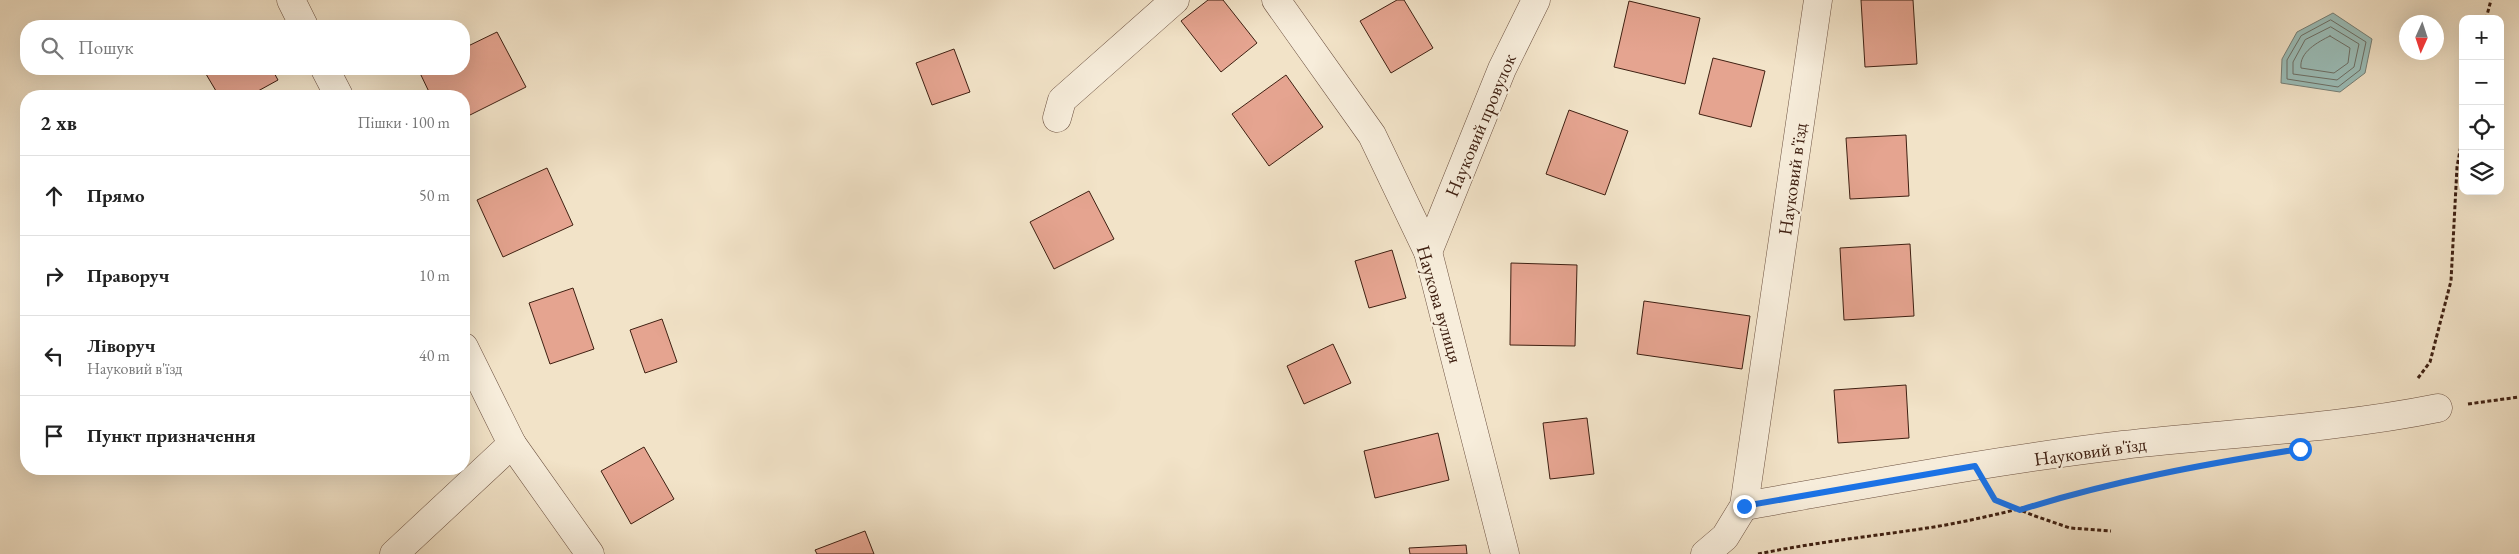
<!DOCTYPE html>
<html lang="uk">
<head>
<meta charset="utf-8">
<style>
  body { margin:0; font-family:"EB Garamond",serif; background:#f2f2f2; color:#222 }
  .controls { position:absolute; right:15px; top:15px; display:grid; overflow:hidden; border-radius:10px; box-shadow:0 5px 20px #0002 }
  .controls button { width:45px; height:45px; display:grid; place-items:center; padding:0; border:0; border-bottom:1px solid #e0e0e0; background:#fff; color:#222; font:25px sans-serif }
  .compass { position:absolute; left:2399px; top:15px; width:45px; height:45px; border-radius:50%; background:#fff; box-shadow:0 5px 20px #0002; rotate:183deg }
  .stop { position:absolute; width:15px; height:15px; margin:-11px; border:4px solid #1a73e8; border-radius:50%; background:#fff }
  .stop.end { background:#1a73e8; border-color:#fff; box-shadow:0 1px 5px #0008 }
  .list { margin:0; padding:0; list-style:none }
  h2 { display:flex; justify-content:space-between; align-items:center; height:65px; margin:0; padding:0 20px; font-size:21px }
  h2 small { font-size:16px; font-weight:400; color:#767676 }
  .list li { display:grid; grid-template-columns:32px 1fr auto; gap:15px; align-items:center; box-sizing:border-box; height:80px; padding:0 20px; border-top:1px solid #e0e0e0 }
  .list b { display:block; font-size:19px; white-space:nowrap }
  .list p { margin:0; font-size:16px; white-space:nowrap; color:#767676 }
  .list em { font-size:16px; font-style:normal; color:#767676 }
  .icon { flex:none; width:28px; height:28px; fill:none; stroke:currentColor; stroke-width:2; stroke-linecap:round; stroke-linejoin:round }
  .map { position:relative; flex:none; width:2519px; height:554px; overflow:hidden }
  .search { position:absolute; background:#fff; box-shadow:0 5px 20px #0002; left:20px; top:20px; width:450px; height:55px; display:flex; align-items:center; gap:12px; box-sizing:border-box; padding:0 18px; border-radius:20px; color:#767676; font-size:19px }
  .panel { position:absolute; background:#fff; box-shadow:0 5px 20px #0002; left:20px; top:90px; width:450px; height:385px; border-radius:20px }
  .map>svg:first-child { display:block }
  .water { fill:#9bbeb9; stroke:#767f76 }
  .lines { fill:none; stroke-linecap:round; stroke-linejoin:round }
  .shore { stroke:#6d6f66; stroke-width:1 }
  .building { fill:#e5a490; stroke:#3f2012 }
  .minor-casing { stroke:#6c5140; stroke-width:29 }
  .path { stroke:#3f2012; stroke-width:3; stroke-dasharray:4 2.5; stroke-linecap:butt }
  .minor { stroke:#f7eddb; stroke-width:28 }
  .route { stroke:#1a73e8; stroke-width:6 }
  .labels { text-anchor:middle; stroke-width:4.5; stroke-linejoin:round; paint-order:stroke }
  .street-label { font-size:19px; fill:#3f2012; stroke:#f7eddb }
</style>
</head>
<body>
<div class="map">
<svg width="2519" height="554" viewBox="0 0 2519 554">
  <rect width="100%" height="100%" fill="#f2e3c8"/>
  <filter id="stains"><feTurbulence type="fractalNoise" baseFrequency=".004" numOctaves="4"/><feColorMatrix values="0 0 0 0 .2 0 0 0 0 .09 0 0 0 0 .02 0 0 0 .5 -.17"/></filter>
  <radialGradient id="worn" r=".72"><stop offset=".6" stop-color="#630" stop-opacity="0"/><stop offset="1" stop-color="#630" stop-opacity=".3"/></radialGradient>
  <polygon class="water" points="2333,13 2372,39 2365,73 2340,92 2281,83 2282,59 2297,32"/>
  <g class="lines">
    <g class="shore">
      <polygon points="2331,20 2366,42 2360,70 2338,87 2287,79 2287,60 2301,36"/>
      <polygon points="2331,27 2359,44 2354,67 2337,80 2293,74 2293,62 2305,40"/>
      <path d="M 2330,36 L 2350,48 L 2348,63 L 2334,73 L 2301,68 C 2299,52 2318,42 2330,36 Z"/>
    </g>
  </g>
  <g class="building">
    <polygon points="1208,0 1223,0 1257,43 1221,72 1181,21"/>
    <polygon points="1397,0 1404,0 1433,48 1391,73 1360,21"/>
    <polygon points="1861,0 1913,0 1917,64 1865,67"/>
    <polygon points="1629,1 1700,18 1685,84 1614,67"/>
    <polygon points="497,32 526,87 464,118 464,96 431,96 419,71 423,69 464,69 464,48"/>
    <polygon points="954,49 970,92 932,105 916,63"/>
    <polygon points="1713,58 1765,71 1751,127 1699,114"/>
    <polygon points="203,69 272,69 278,80 249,96 219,96"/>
    <polygon points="1286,75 1323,127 1269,166 1232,114"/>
    <polygon points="1569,110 1628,131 1605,195 1546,174"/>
    <polygon points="1906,135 1909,196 1850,199 1846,138"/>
    <polygon points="547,168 573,225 503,257 477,200"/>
    <polygon points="1089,191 1114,239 1054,269 1030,222"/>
    <polygon points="1910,244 1914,316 1844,320 1840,248"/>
    <polygon points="1392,250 1406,298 1369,308 1355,261"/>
    <polygon points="1511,263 1577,265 1575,346 1510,345"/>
    <polygon points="573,288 594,349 550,364 529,303"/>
    <polygon points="1644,301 1750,316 1742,369 1637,354"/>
    <polygon points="662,319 677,362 645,373 630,330"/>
    <polygon points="1333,344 1351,383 1304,404 1287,366"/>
    <polygon points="1906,385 1909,438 1838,443 1834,390"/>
    <polygon points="1587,418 1594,474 1550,479 1543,423"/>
    <polygon points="1438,433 1449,480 1375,498 1364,451"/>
    <polygon points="644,447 674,499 631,524 601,471"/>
    <polygon points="865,531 874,554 817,554 815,550"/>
    <polygon points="1466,545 1467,554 1410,554 1409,548"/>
  </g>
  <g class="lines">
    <defs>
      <g id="minor">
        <polyline points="291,0 304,26"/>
        <polyline points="1276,0 1372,135 1428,252 1505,554"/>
        <polyline points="325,69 339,96"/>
        <polyline points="1057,118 1062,100 1175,0"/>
        <polyline points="1428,252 1502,69 1536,0"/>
        <polyline points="464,347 512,444 590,554"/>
        <path d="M 1744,506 C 1870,484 1996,460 2123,445 C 2228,433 2334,429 2438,408"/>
        <polyline points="394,554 512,444"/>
        <polyline points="1705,554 1725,537 1744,506 1818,0"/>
      </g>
    </defs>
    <use href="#minor" class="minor-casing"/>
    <g class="path">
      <polyline points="2486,19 2491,0"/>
      <polyline points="2418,378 2430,362 2451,281 2457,167 2463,134"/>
      <polyline points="2468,404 2519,397"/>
      <polyline points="1994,497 1995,500 2035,516 2070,528 2111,531"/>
      <path d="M 1758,554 C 1816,542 1875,536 1934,527 C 2005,515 2072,494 2142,478"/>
    </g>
    <use href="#minor" class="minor"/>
  </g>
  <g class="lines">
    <path class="route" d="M 1744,506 L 1975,466 L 1995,500 L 2020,510 C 2112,481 2205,464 2300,449"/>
  </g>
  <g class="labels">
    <g class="street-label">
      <text transform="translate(1480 125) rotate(-67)" y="7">Науковий провулок</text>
      <text transform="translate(1792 179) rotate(-82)" y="7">Науковий в'їзд</text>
      <text transform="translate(1440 304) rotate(74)" y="7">Наукова вулиця</text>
      <text transform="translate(2090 451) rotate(-8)" y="7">Науковий в'їзд</text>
    </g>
  </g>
  <rect width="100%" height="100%" filter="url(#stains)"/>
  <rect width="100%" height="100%" fill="url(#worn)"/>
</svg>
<div class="controls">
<button>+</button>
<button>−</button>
<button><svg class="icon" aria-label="locate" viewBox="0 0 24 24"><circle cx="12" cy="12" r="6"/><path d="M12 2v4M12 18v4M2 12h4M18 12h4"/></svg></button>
<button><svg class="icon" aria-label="layers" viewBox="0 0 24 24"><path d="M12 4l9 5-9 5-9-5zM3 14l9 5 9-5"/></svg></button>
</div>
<svg class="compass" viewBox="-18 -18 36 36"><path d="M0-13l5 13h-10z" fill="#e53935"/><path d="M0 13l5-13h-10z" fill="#767676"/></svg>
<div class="stop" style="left:2300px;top:449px"></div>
<div class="stop end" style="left:1744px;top:506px"></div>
<div class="search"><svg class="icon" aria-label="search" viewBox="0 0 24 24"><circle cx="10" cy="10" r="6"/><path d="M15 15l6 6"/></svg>Пошук</div>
<section class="panel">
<h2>2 хв<small>Пішки · 100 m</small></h2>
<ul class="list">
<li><svg class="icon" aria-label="ahead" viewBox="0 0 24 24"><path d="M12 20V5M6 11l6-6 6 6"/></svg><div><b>Прямо</b></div><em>50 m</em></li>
<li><svg class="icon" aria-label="right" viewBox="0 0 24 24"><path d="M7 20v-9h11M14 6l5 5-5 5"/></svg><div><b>Праворуч</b></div><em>10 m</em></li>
<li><svg class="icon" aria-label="left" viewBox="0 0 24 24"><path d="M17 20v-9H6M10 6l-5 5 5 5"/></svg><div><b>Ліворуч</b><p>Науковий в'їзд</p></div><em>40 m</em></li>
<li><svg class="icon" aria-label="arrive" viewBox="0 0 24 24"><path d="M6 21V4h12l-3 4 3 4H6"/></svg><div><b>Пункт призначення</b></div></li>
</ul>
</section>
</div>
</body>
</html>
